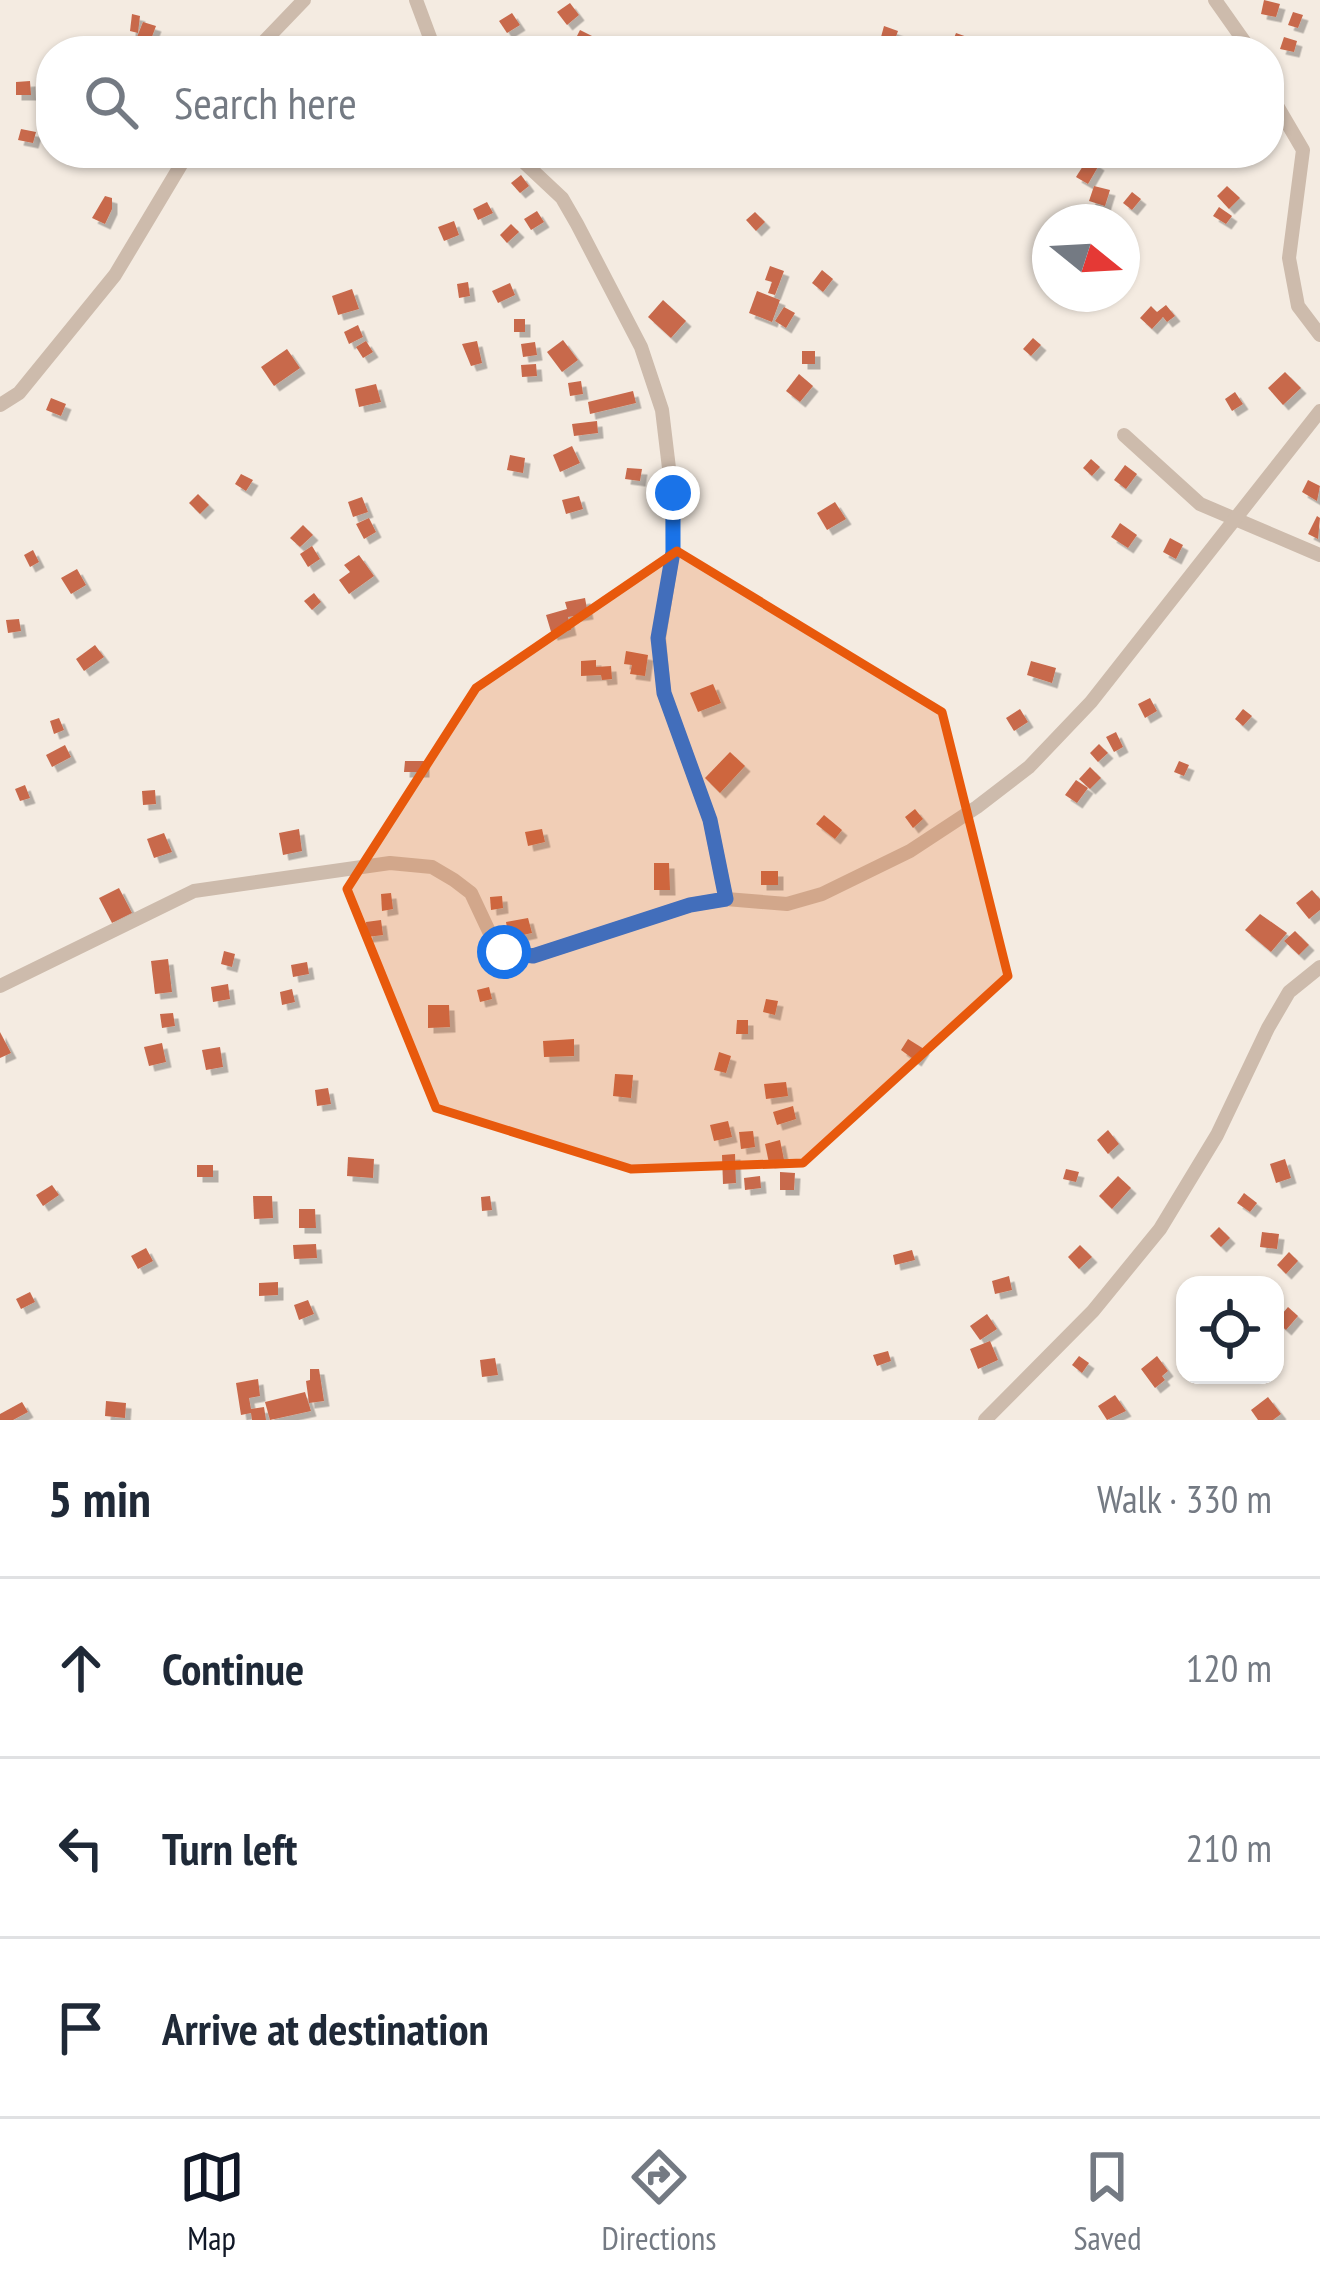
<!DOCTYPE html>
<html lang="en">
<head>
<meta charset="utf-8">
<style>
  body { margin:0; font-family:"PT Sans Narrow",sans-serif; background:#f6f6f7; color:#1f2937 }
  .controls { position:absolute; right:36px; bottom:36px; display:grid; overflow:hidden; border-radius:24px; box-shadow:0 3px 9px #0004 }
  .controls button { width:108px; height:108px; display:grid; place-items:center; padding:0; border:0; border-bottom:3px solid #e0e1e3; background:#fff; color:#1f2937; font:60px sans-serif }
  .compass { position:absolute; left:1032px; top:204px; width:108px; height:108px; border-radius:50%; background:#fff; box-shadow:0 3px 9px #0004; rotate:108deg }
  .stop { position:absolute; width:36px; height:36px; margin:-27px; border:9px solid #1a73e8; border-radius:50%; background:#fff }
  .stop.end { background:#1a73e8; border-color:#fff; box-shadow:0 3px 12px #0008 }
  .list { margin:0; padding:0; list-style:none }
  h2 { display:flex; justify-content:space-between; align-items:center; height:156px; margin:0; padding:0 48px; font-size:51px }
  h2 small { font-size:39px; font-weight:400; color:#747a83 }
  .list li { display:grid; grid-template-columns:78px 1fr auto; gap:36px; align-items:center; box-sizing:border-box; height:180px; padding:0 48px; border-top:3px solid #e0e1e3 }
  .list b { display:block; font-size:45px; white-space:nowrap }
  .list em { font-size:39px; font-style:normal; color:#747a83 }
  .icon { flex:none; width:66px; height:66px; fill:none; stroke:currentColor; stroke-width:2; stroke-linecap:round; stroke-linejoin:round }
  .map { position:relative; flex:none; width:1320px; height:1420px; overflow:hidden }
  .search { position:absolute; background:#fff; box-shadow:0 3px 9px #0004; left:36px; right:36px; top:36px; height:132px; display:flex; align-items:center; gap:30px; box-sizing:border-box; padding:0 42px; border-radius:48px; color:#747a83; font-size:45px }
  .sheet { height:696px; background:#fff }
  nav { display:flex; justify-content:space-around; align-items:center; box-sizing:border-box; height:168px; border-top:3px solid #e0e1e3; background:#fff; font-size:33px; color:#747a83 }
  nav a { display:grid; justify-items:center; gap:6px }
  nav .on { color:#111827 }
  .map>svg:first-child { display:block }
  .building { fill:#c8694b; filter:url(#shadow) }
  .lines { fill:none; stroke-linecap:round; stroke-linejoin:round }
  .street { stroke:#cdbbac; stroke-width:14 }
  .route { stroke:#1a73e8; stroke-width:15 }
  .marked { fill:#e8590c; fill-opacity:0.2; stroke:#e8590c; stroke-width:9; stroke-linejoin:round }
</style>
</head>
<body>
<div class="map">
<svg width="1320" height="1420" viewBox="0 0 1320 1420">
  <defs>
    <filter id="shadow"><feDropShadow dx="5.5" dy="5.5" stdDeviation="0" flood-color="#0004"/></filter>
  </defs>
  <rect width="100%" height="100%" fill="#f4ebe1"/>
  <g class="building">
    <polygon points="1264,0 1280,4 1276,17 1261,14"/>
    <polygon points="570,3 579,15 567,25 557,12"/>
    <polygon points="1293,12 1303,15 1298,28 1288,25"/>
    <polygon points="512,13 520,25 507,33 499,21"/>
    <polygon points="132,14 140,16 138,33 130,31"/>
    <polygon points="143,22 156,26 150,42 137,37"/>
    <polygon points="884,26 898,31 894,42 881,37"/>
    <polygon points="580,30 596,38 589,51 572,46"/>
    <polygon points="956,33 970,38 965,51 950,48"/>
    <polygon points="1284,37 1297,41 1294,52 1280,49"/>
    <polygon points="30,81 31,95 16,95 16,82"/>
    <polygon points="21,129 36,132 33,143 18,140"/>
    <polygon points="1088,158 1099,165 1088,184 1076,177"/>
    <polygon points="521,175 529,186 520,193 511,183"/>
    <polygon points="1094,186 1110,190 1105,206 1089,201"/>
    <polygon points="1227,186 1240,198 1229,209 1217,196"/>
    <polygon points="1132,192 1141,199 1132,210 1123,203"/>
    <polygon points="105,196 112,198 112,209 105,224 92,218"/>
    <polygon points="487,202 493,213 478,220 473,209"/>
    <polygon points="1219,207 1232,216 1226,224 1213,216"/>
    <polygon points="537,211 544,222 531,230 524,219"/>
    <polygon points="755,212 765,222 756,231 746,220"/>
    <polygon points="454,221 459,235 444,241 438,227"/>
    <polygon points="511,224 519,232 507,243 500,235"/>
    <polygon points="770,266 784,271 775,295 768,293 772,282 765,280"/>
    <polygon points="822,270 833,279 823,292 812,283"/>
    <polygon points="468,282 470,296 459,298 457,284"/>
    <polygon points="510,283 515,295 498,303 492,291"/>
    <polygon points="352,289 359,309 338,315 332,296"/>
    <polygon points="757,291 780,300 772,322 749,313"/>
    <polygon points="663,300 686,321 671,338 648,317"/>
    <polygon points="1166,305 1175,316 1167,322 1163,317 1152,329 1140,318 1151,306 1157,312"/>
    <polygon points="784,307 795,313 786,328 775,321"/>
    <rect x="514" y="319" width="11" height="13"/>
    <polygon points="358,325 363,337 349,344 344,332"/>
    <polygon points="1033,338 1041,345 1031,356 1023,349"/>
    <polygon points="563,340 578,360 562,372 547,352"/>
    <polygon points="366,341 373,352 363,358 356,347"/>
    <polygon points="477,341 482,363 471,366 462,344"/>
    <polygon points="535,342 537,355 523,357 521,344"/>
    <polygon points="287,349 300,368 274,386 261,367"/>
    <rect x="802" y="351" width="13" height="13"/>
    <polygon points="536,364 537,376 522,377 521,365"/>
    <polygon points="1285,372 1301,388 1283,405 1268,388"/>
    <polygon points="799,374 813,386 800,402 786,391"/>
    <polygon points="581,381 583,394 570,396 568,383"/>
    <polygon points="376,384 381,402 359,407 355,389"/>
    <polygon points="633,391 636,403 590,414 588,402"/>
    <polygon points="1235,392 1243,404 1232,411 1225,399"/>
    <polygon points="51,398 66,404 61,416 46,410"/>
    <polygon points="597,421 598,433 574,436 572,424"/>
    <polygon points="572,446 580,463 560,472 553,455"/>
    <polygon points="510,455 525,458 523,473 507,470"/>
    <polygon points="1091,459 1100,467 1092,476 1083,468"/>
    <polygon points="1125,465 1137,474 1126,489 1114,480"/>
    <polygon points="627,468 642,469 640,481 625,479"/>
    <polygon points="241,474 253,480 246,491 235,484"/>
    <polygon points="1308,480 1320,486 1317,501 1302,492"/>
    <polygon points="198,494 209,505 200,514 189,503"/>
    <polygon points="579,496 583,509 566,514 562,500"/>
    <polygon points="362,497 368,512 353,517 348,502"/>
    <polygon points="835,502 846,519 827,530 817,513"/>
    <polygon points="1317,516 1320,518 1318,539 1308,534"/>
    <polygon points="369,518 376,532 364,539 356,524"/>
    <polygon points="1120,523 1137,535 1128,548 1111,537"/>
    <polygon points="303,525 313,535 300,547 290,538"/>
    <polygon points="1170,538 1183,545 1176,559 1163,552"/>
    <polygon points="312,546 320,559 308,567 300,554"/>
    <polygon points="33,550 39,562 30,567 24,555"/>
    <polygon points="359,555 374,576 349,594 339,580 350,572 344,565"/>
    <polygon points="77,569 86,585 71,594 61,578"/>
    <polygon points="314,593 321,602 312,610 304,601"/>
    <polygon points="585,598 588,614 568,617 571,630 552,635 546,615 567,609 565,602"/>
    <polygon points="19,619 21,631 8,633 6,620"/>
    <polygon points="95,645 104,657 84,671 76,659"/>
    <polygon points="626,651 648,655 645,676 630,674 632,665 624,664"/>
    <polygon points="596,660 596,667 611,666 612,679 602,680 601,675 581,676 581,661"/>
    <polygon points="1031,661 1056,668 1052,683 1027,675"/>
    <polygon points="713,684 721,703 698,712 690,693"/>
    <polygon points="1150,698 1157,711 1145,718 1138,704"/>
    <polygon points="1020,709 1028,722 1014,731 1006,718"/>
    <polygon points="1243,709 1252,716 1243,726 1235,719"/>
    <polygon points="59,718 64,730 54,734 50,721"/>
    <polygon points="1116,732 1123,747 1114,752 1106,737"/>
    <polygon points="1099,744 1108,753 1098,762 1090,753"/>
    <polygon points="65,745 71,757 52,767 46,755"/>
    <polygon points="730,752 745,766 720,793 705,778"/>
    <polygon points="405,761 424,761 424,772 404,772"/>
    <polygon points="1179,761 1189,765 1184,776 1174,772"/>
    <polygon points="1090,767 1101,778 1090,789 1079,779"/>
    <polygon points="1076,780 1088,788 1077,803 1065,795"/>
    <polygon points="25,785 30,798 20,801 15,789"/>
    <polygon points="155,790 156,804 143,805 142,791"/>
    <polygon points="915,809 923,819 913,828 905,817"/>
    <polygon points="824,815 842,830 835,839 816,824"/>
    <polygon points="299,829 302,851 283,855 279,833"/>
    <polygon points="542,829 545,842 528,846 525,832"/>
    <polygon points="164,833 172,852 154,858 147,839"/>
    <polygon points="654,863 669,863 670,890 654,890"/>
    <rect x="761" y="871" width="17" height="14"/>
    <polygon points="119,888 132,913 112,923 99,898"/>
    <polygon points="1312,890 1320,899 1320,910 1309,919 1296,903"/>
    <polygon points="391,893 393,909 382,911 381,894"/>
    <polygon points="502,896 503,908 491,910 490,897"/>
    <polygon points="1260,914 1287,933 1271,952 1245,930"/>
    <polygon points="528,918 532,933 509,938 506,922"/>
    <polygon points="381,920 383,935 367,937 366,922"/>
    <polygon points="1295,931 1309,945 1299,955 1284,941"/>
    <polygon points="224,951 235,954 232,967 221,964"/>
    <polygon points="168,959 172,992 155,994 151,961"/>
    <polygon points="307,962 309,974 293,977 291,965"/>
    <polygon points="228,984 230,999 213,1002 211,987"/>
    <polygon points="489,987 492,999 480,1002 477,990"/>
    <polygon points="292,989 295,1002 282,1005 280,992"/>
    <polygon points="766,999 778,1001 775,1015 763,1012"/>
    <polygon points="428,1005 449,1005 450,1027 428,1028"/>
    <polygon points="173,1013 175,1026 162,1028 160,1014"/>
    <polygon points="737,1020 748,1020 748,1034 736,1034"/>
    <polygon points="0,1032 11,1053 0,1058"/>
    <polygon points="574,1039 574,1056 544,1057 543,1041"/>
    <polygon points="908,1039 924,1049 916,1061 901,1050"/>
    <polygon points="162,1043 166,1062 149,1066 144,1047"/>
    <polygon points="220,1047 223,1067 206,1070 202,1050"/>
    <polygon points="719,1052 731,1056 726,1073 714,1070"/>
    <polygon points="615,1074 633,1075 631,1098 613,1096"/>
    <polygon points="786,1082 788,1096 766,1099 764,1084"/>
    <polygon points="328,1088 331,1104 317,1106 315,1090"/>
    <polygon points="793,1106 796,1119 777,1125 773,1112"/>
    <polygon points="728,1121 732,1137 714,1141 710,1125"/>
    <polygon points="1108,1130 1119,1144 1108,1154 1097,1140"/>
    <polygon points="753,1131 755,1147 741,1149 739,1132"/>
    <polygon points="780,1140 784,1160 769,1163 765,1144"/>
    <polygon points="735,1154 736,1183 723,1184 722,1155"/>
    <polygon points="348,1157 374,1159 373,1178 347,1176"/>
    <polygon points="1285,1159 1291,1178 1276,1183 1270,1164"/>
    <rect x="197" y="1165" width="16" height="12"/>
    <polygon points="1066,1169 1079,1172 1076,1182 1063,1179"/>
    <polygon points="780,1172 795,1173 794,1190 780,1190"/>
    <polygon points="760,1176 761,1188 745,1190 744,1178"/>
    <polygon points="1118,1176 1131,1188 1112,1209 1099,1196"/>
    <polygon points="52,1185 59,1195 43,1206 36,1195"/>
    <polygon points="1244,1193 1257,1203 1250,1212 1237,1203"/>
    <polygon points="253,1196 272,1196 273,1218 254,1219"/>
    <polygon points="490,1196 492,1210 482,1211 481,1197"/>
    <polygon points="299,1209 315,1209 316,1228 299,1228"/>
    <polygon points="1219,1227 1230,1238 1221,1247 1210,1236"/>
    <polygon points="1262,1232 1279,1234 1277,1249 1260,1247"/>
    <polygon points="316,1244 317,1258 294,1259 293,1245"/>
    <polygon points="1080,1245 1092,1257 1079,1269 1068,1257"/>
    <polygon points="146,1248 153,1261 138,1269 131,1256"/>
    <polygon points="912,1250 915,1260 895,1265 893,1255"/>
    <polygon points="1289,1252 1298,1261 1286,1274 1277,1265"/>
    <polygon points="1009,1276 1012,1290 995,1294 992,1281"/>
    <polygon points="278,1282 278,1295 259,1296 259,1283"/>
    <polygon points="30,1292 35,1302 21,1309 16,1299"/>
    <polygon points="308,1300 314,1314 299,1320 294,1305"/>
    <polygon points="1288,1307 1298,1316 1286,1330 1276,1321"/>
    <polygon points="987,1314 997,1329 980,1340 970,1326"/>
    <polygon points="990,1341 998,1360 978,1369 970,1349"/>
    <polygon points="888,1351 891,1361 877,1366 873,1355"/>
    <polygon points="1079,1356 1089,1363 1082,1373 1072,1365"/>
    <polygon points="1157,1356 1168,1371 1162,1376 1165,1380 1155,1388 1141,1369"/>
    <polygon points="495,1358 498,1375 482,1377 480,1360"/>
    <polygon points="310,1369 319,1369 324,1401 309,1403 306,1381 310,1380"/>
    <polygon points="258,1379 260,1396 249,1398 251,1409 264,1407 266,1420 252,1420 251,1413 241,1415 236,1383"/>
    <polygon points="305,1392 311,1411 270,1420 265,1402"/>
    <polygon points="1115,1395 1126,1411 1107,1420 1098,1406"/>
    <polygon points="1268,1397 1281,1414 1273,1420 1258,1420 1251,1410"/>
    <polygon points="106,1401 126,1403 125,1418 105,1416"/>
    <polygon points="22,1402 28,1412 13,1420 0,1420 0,1414"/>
  </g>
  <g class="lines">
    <g class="street">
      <polyline points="416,0 435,51"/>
      <polyline points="1215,0 1251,51"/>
      <polyline points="255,51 304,0"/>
      <polyline points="1269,92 1303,150 1289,258 1298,306 1320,335"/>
      <polyline points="514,153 562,198 577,224 641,347 662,410 672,493 673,552 659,638 664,693 710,820 726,899"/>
      <polyline points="0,405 19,393 115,275 188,153"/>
      <polyline points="1124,435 1200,504 1320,555"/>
      <polyline points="0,986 194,891 390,863 432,867 454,880 471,893 494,942 504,952 533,956 690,905 726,899 787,904 822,894 910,851 977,807 1029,767 1091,702 1320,411"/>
      <polyline points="985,1420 1093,1311 1160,1229 1217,1135 1268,1028 1289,992 1320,967"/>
    </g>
  </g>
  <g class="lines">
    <polyline class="route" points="504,952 533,956 690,905 726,899 710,820 664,693 658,638 673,552 673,493"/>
  </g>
  <path class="marked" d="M 677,551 L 942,712 L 1008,976 L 803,1163 L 631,1169 L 436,1108 L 347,889 L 476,688 Z"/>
</svg>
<div class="controls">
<button><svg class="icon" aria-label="locate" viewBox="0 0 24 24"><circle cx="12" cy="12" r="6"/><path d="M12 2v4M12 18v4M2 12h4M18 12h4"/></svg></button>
</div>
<svg class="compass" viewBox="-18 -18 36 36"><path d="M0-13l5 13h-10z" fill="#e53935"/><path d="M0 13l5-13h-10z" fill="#747a83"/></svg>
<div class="stop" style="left:504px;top:952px"></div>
<div class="stop end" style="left:673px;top:493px"></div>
<div class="search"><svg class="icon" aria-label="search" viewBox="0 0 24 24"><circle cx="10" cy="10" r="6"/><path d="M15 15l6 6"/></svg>Search here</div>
</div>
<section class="sheet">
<h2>5 min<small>Walk · 330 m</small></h2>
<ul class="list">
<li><svg class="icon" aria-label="ahead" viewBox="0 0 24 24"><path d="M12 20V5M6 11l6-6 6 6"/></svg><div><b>Continue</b></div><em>120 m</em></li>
<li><svg class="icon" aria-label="left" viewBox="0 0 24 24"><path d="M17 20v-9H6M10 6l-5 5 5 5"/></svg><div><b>Turn left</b></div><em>210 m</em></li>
<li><svg class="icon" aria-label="arrive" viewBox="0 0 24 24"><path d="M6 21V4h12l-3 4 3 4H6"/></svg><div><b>Arrive at destination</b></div></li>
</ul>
</section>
<nav>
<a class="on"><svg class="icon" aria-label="map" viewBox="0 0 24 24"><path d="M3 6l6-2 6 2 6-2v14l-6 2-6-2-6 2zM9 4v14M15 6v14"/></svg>Map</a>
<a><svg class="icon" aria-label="directions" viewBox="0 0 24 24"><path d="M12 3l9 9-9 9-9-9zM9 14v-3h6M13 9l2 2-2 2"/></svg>Directions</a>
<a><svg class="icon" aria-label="saved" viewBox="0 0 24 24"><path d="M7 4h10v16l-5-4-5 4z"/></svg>Saved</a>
</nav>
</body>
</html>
